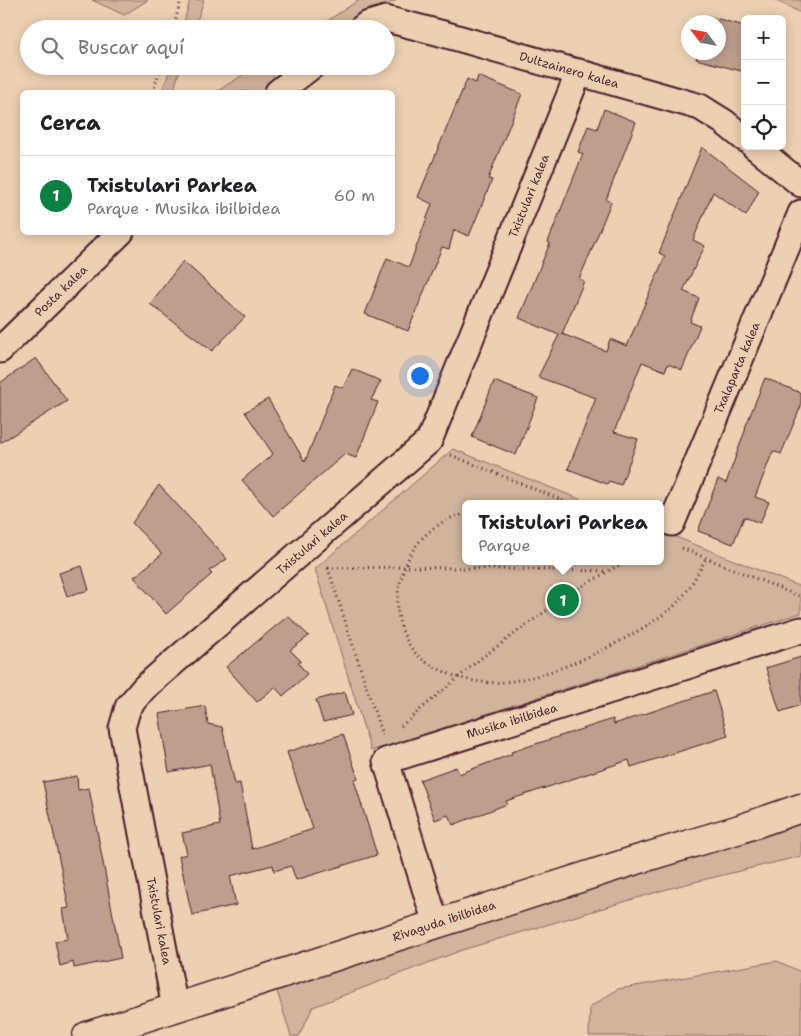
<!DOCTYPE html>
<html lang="es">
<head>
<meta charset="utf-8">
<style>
  body { margin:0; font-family:"Shantell Sans",sans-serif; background:#f6f6f6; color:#202124 }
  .controls { position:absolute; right:15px; top:15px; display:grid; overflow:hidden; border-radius:8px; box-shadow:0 2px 12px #0003 }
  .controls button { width:45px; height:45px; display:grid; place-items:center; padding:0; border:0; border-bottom:1px solid #e0e0e0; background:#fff; color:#202124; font:25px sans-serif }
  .compass { position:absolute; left:681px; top:15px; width:45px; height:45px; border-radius:50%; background:#fff; box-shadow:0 2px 12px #0003; rotate:302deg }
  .you { position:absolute; left:419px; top:375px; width:18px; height:18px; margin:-12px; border:4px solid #fff; border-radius:50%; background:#1a73e8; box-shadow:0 0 0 8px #1a73e833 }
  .badge { display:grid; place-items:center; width:32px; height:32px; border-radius:50%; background:#0b8043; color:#fff; font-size:16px; font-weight:700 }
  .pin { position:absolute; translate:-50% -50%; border:2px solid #fff; box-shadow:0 1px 5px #0006 }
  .popup { position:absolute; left:462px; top:500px; width:202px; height:65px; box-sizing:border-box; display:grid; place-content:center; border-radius:8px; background:#fff; filter:drop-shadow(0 1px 4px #0005); font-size:16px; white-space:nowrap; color:#757577 }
  .popup b { font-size:19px; color:#202124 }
  .popup::after { content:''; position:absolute; left:50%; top:100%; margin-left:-10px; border:10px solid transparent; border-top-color:#fff }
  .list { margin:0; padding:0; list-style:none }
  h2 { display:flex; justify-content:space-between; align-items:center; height:65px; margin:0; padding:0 20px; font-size:21px }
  h2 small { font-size:16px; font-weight:400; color:#757577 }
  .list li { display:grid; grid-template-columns:32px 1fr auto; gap:15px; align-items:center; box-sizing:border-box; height:80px; padding:0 20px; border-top:1px solid #e0e0e0 }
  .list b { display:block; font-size:19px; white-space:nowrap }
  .list p { margin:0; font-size:16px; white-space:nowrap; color:#757577 }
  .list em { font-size:16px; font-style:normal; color:#757577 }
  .icon { flex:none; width:28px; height:28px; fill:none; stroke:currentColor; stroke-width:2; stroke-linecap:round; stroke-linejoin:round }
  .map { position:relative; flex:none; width:801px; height:1036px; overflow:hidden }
  .search { position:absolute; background:#fff; box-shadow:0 2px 12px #0003; left:20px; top:20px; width:375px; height:55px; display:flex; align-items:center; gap:12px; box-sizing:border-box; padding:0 18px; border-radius:28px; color:#757577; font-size:19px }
  .panel { position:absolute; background:#fff; box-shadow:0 2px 12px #0003; left:20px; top:90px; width:375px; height:145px; border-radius:8px }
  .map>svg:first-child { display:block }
  .green { fill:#d0b49c; stroke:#8d6a64 }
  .building { fill:#be9f8d; stroke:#4a1f2b }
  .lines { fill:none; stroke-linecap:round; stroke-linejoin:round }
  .minor-casing { stroke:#4a1f2b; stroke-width:29 }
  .tertiary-casing { stroke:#4a1f2b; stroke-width:31 }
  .path { stroke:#4a1f2b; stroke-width:3; stroke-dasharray:1 4; stroke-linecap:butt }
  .minor { stroke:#ebd0b2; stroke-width:25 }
  .tertiary { stroke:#ebd0b2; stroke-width:28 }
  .labels { text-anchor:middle; stroke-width:4.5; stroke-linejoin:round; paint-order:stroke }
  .street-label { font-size:12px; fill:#4a1f2b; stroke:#ebd0b2 }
</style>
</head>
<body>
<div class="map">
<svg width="801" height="1036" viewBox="0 0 801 1036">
  <rect width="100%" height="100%" fill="#ebd0b2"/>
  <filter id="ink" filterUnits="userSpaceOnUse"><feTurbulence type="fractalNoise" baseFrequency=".02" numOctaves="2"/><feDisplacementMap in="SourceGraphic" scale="10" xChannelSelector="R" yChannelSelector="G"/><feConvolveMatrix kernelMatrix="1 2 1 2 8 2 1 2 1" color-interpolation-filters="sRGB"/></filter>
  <g filter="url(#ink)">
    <g class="green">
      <polygon points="92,0 148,0 124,15"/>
      <polygon points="190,0 204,0 194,29 182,29"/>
      <polygon points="359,0 397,0 361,17 347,29 315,29"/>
      <polygon points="775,0 801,0 801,13"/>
      <polygon points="171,66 181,66 173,92 162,92"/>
      <polygon points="257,66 301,66 269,92 216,92"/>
      <polygon points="453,449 592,504 466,504 466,561 660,561 661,531 801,587 801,613 371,751 315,569"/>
      <polygon points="801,821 801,856 674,887 462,950 313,1007 299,1036 291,1036 276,988"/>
      <polygon points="777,961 801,972 801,1036 589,1036 590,1007 618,989"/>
    </g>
    <g class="building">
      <polygon points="707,16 745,26 745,72 696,59 698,52 718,52 718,22 705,22"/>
      <polygon points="478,76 522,94 488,179 492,180 469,236 454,230 449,249 442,247 408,331 365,314 387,258 409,267 432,204 418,197 467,79 476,83"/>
      <polygon points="604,109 636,122 606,200 611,202 590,254 579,279 584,281 562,334 606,351 610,339 627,346 665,256 659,253 702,147 759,191 746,216 713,192 693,240 705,246 683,291 699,298 690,322 700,326 682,370 668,364 665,371 642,362 614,432 638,439 621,485 609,481 607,484 568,469 596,398 538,377 559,335 519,318 550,243 548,242 583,154 578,152 588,126 597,129"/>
      <polygon points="183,261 245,317 212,351 150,304"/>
      <polygon points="36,358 67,401 0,443 0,383"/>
      <polygon points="352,369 381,381 371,400 378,402 356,458 345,454 273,516 242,480 273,454 245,412 268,399 305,462 335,385 343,388"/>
      <polygon points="765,378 801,393 801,406 781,454 773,451 755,497 769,502 760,523 744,517 733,544 698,531 718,479 726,483 746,428 745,428"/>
      <polygon points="494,381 538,398 516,455 472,437"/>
      <polygon points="159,485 227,559 209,571 212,574 166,614 134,577 162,554 132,523"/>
      <polygon points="82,566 89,590 67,596 59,573"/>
      <polygon points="288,616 309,636 290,650 301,661 298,663 307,674 283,696 275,687 257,702 226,667"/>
      <polygon points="801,657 801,705 780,712 766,668"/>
      <polygon points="714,691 728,736 631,767 629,760 506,801 507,804 453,825 448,815 435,820 420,780 456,767 459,774 512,754 511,752 613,719 614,724"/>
      <polygon points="345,692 352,715 323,722 316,700"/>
      <polygon points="205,706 208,724 222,727 235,784 240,783 252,849 313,829 287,752 343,734 358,778 354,780 377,855 296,880 291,866 274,871 273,865 230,876 236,905 192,915 179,856 187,854 182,833 220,825 210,764 169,772 159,714"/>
      <polygon points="77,776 78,790 89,788 121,958 74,968 73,962 60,966 55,941 68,939 63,909 69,908 43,782"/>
    </g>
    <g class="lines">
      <defs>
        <g id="minor">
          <polyline points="361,29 366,25 386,19 440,33 700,107 724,122 745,139"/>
          <polyline points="278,92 312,66"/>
          <polyline points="754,146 801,184"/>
          <polyline points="0,350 121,232"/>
          <polyline points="672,523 801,213"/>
          <polyline points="436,924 386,761 801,630"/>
          <polyline points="175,1008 122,728 128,707 144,688 429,441 579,72"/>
        </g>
        <polyline id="tertiary" points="87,1036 633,861 740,829 801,808"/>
      </defs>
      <use href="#minor" class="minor-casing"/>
      <use href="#tertiary" class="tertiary-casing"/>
      <g class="path">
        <polyline points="173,29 181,0"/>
        <polyline points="153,92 161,66"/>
        <polyline points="451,455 571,504"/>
        <path d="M 466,514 C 440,518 416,539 407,562 C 396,587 393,614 406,639 C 415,657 427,664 445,672 C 462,680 484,684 504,682 C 554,678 632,639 672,608 C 687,595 697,575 706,558"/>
        <polyline points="682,548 801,597"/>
        <polyline points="328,568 404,567 607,571"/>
        <polyline points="328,568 382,735"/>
        <polyline points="401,726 480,659 569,594 626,561"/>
      </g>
      <use href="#minor" class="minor"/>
      <use href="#tertiary" class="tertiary"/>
    </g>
  </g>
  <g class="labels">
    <g class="street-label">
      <text transform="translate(569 70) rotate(16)" y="4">Dultzainero kalea</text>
      <text transform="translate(529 196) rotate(-68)" y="4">Txistulari kalea</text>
      <text transform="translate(61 291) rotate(-44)" y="4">Posta kalea</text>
      <text transform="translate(737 368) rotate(-67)" y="4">Txalaparta kalea</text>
      <text transform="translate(312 543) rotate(-41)" y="4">Txistulari kalea</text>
      <text transform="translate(512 721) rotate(-17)" y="4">Musika ibilbidea</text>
      <text transform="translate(159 921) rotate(79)" y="4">Txistulari kalea</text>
      <text transform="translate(444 921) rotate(-18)" y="4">Rivaguda ibilbidea</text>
    </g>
  </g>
</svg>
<div class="controls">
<button>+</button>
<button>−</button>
<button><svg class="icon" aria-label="locate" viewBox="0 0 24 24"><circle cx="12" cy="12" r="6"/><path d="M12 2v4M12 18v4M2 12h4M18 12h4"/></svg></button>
</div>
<svg class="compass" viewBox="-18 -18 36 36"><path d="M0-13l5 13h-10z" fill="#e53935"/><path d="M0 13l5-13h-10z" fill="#757577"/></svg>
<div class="you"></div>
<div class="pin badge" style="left:563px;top:600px">1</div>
<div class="popup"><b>Txistulari Parkea</b>Parque</div>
<div class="search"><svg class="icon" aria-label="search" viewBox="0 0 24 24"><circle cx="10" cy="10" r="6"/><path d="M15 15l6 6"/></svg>Buscar aquí</div>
<section class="panel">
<h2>Cerca<small></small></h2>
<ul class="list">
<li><span class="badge">1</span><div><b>Txistulari Parkea</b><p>Parque · Musika ibilbidea</p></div><em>60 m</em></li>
</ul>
</section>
</div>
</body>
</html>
